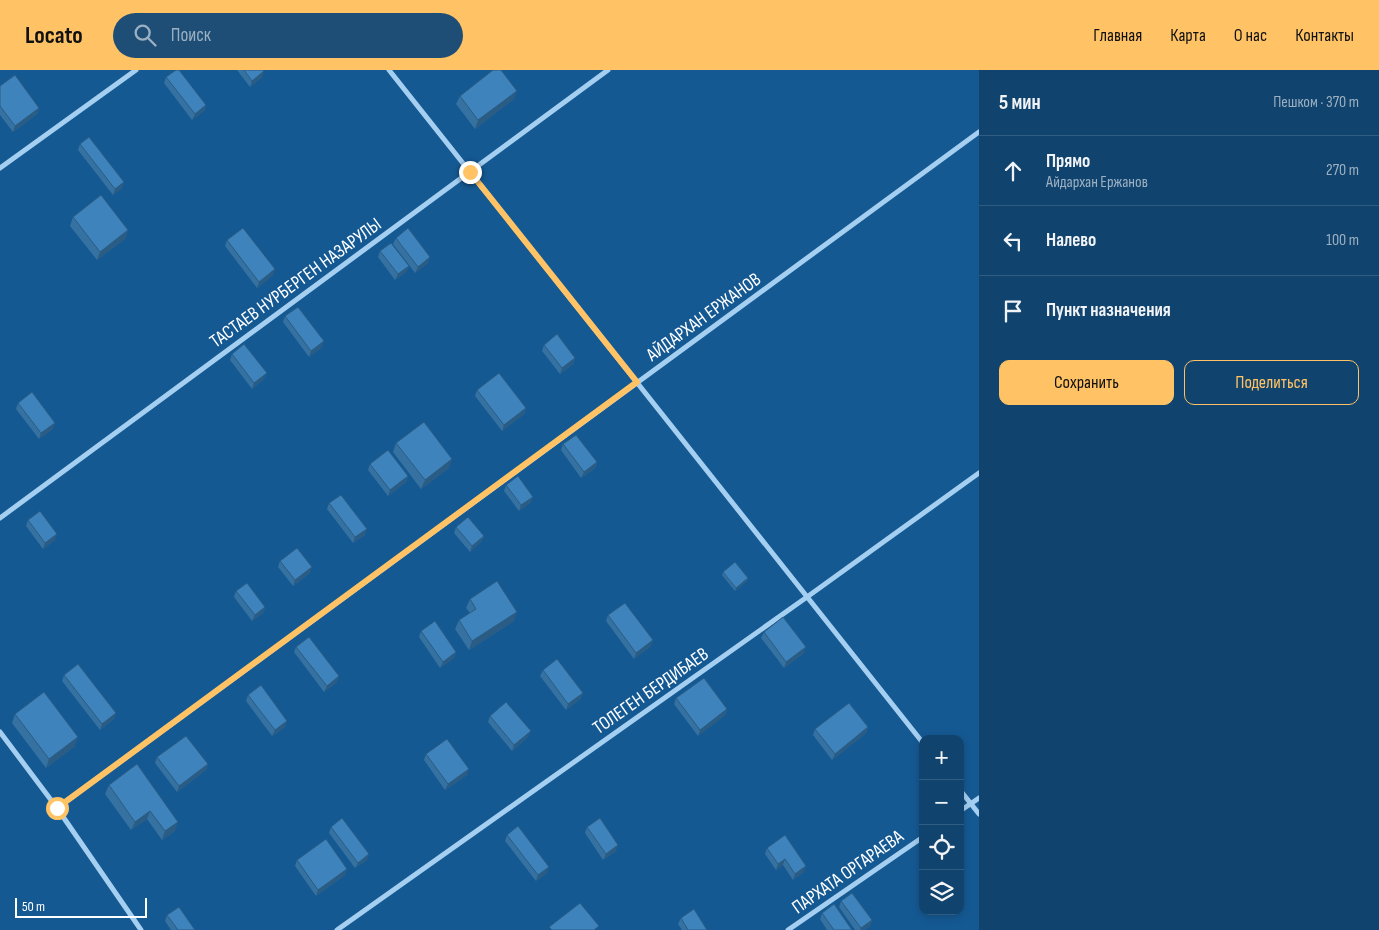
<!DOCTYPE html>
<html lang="ru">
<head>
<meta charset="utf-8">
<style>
  body { margin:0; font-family:"Sofia Sans Condensed",sans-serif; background:#1e4e76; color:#f1f3f6 }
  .controls { position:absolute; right:15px; bottom:15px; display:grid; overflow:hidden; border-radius:10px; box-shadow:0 2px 8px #0003 }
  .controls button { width:45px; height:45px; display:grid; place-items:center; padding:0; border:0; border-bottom:1px solid #305c81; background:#10436e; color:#f1f3f6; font:25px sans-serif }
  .scale { position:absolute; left:15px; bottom:12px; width:132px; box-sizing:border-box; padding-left:5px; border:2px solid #fff; border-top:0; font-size:14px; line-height:18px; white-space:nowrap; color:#fff; -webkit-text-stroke:4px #155993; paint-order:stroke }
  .stop { position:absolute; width:15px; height:15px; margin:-11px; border:4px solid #ffc365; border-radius:50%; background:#fff }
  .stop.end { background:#ffc365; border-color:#fff; box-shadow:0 1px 5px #0008 }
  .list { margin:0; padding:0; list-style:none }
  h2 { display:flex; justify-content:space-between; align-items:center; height:65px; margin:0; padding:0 20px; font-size:21px }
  h2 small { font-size:16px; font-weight:400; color:#9cb0c2 }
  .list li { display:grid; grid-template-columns:32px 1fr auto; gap:15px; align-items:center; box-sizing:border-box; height:70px; padding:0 20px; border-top:1px solid #305c81 }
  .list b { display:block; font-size:19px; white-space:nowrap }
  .list p { margin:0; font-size:16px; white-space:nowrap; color:#9cb0c2 }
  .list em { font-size:16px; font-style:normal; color:#9cb0c2 }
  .actions { display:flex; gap:10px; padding:15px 20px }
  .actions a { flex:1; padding:11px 0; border:1px solid #ffc365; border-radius:10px; text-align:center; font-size:18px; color:#ffc365 }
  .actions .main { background:#ffc365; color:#111 }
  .icon { flex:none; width:28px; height:28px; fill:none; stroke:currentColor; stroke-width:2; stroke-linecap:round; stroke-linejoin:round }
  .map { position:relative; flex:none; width:979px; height:860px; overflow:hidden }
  header { display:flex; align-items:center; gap:30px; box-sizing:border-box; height:70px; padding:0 25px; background:#ffc365; color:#111 }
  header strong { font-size:24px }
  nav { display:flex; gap:28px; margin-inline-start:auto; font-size:18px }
  .search { width:350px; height:45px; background:#1e4e76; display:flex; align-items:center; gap:12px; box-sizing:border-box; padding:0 18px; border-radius:28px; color:#9cb0c2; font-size:19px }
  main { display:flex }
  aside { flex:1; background:#10436e }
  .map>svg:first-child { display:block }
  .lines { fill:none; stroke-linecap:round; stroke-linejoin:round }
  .street { stroke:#a5cff1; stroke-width:5 }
  .wall { fill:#3571a1 }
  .shaded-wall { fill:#2b5c83 }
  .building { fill:#3e83bb; stroke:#2b5c83 }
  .route { stroke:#ffc365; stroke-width:6 }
  .labels { text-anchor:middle; stroke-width:4; stroke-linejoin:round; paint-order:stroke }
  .street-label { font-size:19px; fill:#fff; stroke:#155993 }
</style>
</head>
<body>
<header>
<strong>Locato</strong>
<div class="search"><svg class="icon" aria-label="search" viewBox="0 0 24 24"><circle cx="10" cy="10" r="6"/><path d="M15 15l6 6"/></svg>Поиск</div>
<nav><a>Главная</a><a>Карта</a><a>О нас</a><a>Контакты</a></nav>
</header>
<main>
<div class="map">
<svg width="979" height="860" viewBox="0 0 979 860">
  <rect width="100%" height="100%" fill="#155993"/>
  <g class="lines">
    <g class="street">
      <polyline points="389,0 923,673"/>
      <polyline points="0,98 136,0"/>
      <polyline points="0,448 608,0"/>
      <polyline points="0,662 57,738 141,860"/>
      <polyline points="960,720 979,744"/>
      <polyline points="57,738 979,62"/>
      <polyline points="960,741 979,728"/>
      <polyline points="337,860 807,527 979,403"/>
      <polyline points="788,860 923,767"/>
    </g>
  </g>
  <g class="wall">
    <polygon points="237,0 263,0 262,7 250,17"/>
    <polygon points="166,7 206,35 204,41 192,50 164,13"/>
    <polygon points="0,16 39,38 37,44 13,62 0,45"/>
    <polygon points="460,26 514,29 475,59 456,34"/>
    <polygon points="80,74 122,118 113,125 78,80"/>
    <polygon points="73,147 128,160 125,169 97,190 70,156"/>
    <polygon points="396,168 428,193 415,203 393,174"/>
    <polygon points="227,170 273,205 257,218 225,176"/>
    <polygon points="380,181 409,196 406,202 395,210 378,187"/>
    <polygon points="285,246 322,277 309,287 283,252"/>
    <polygon points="544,275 575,288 573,294 560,304 542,281"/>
    <polygon points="232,284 264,309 252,319 230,290"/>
    <polygon points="477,320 526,338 524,344 502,361 475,326"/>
    <polygon points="18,333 53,359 39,369 16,339"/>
    <polygon points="396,373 449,398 421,419 393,382"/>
    <polygon points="563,374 597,392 595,398 581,408 561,380"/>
    <polygon points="370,394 408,406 406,412 388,426 368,400"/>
    <polygon points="506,415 533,427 530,433 519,441 504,421"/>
    <polygon points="329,433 365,465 353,473 327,439"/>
    <polygon points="28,450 55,470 43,479 26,456"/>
    <polygon points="456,457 484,466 481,472 470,482 454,463"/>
    <polygon points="280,491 310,503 293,516 278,497"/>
    <polygon points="723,502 748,508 747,511 735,521 722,505"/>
    <polygon points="236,521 265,537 263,543 252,551 234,527"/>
    <polygon points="470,529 514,551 469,580 455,559 459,550 470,543 466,538"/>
    <polygon points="608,545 651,576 634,589 606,551"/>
    <polygon points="421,561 456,582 454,588 440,598 419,567"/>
    <polygon points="764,562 804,583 784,598 761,568"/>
    <polygon points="296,577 337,612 324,622 294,582"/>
    <polygon points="543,600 583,623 580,629 566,640 540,606"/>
    <polygon points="64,605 114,649 100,660 62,611"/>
    <polygon points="248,625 285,657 272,666 246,631"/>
    <polygon points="676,628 727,639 725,645 698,666 674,634"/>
    <polygon points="15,644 75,676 46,698 12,653"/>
    <polygon points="490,646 528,667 512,681 488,652"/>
    <polygon points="868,657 866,663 832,690 813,665 815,659"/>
    <polygon points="426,684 467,705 445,720 424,690"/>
    <polygon points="157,687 208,694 206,700 177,722 155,693"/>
    <polygon points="137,694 175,761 162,770 147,749 131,760 105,724 109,715"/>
    <polygon points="331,757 367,790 355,798 329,763"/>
    <polygon points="587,757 616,781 603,790 585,763"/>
    <polygon points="507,765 547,803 536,811 505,771"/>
    <polygon points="767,778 804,802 793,810 783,795 776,800 765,784"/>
    <polygon points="297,790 345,805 316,826 295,796"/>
    <polygon points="841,831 872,850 870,856 864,860 855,860 839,837"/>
    <polygon points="822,843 852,860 827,860 820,849"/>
    <polygon points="167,845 195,860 171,860 165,851"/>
    <polygon points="681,848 707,860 682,860 678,854"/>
  </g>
  <g class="shaded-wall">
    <polygon points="264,1 262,7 250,17 252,11"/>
    <polygon points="517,21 514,29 475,59 478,50"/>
    <polygon points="206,35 204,41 192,50 195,44"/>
    <polygon points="39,38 37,44 13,62 15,56"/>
    <polygon points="124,112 122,118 113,125 115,119"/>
    <polygon points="128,160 125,169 97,190 100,182"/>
    <polygon points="430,187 428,193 415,203 418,197"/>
    <polygon points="409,196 406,202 395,210 398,204"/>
    <polygon points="275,199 273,205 257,218 259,212"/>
    <polygon points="324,271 322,277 309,287 311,281"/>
    <polygon points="575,288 573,294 560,304 562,298"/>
    <polygon points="267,303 264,309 252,319 254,313"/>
    <polygon points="526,338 524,344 502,361 504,355"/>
    <polygon points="55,353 53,359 39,369 41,363"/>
    <polygon points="452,389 449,398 421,419 425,410"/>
    <polygon points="597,392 595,398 581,408 584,402"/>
    <polygon points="408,406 406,412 388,426 390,420"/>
    <polygon points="533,427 530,433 519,441 521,435"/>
    <polygon points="367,459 365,465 353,473 355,467"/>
    <polygon points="57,464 55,470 43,479 45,473"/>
    <polygon points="484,466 481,472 470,482 472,476"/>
    <polygon points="312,497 310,503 293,516 295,510"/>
    <polygon points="748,508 747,511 735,521 736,518"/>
    <polygon points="265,537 263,543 252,551 255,545"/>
    <polygon points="517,542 514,551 469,580 472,571"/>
    <polygon points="653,570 651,576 634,589 636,583"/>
    <polygon points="806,577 804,583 784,598 786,592"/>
    <polygon points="456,582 454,588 440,598 443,592"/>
    <polygon points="339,606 337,612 324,622 327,616"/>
    <polygon points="583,623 580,629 566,640 568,634"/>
    <polygon points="727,639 725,645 698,666 700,660"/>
    <polygon points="116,643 114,649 100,660 102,654"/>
    <polygon points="287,651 285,657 272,666 275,660"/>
    <polygon points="868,657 866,663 832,690 835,684"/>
    <polygon points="531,661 528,667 512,681 514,675"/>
    <polygon points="78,667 75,676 46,698 49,689"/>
    <polygon points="208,694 206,700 177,722 179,716"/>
    <polygon points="469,699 467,705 445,720 448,714"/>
    <polygon points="150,741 147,749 131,760 135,752"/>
    <polygon points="178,752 175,761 162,770 165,761"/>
    <polygon points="618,775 616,781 603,790 606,784"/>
    <polygon points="369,784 367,790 355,798 358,793"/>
    <polygon points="785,789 783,795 776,800 778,794"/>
    <polygon points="806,796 804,802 793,810 795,804"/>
    <polygon points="549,797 547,803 536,811 538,805"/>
    <polygon points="347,799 345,805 316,826 318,820"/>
    <polygon points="872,850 870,856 864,860 860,860 861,858"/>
  </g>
  <g class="building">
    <polygon points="176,0 179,0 206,35 195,44 166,7"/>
    <polygon points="244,0 263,0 264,1 252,11"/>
    <polygon points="493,0 501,0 517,21 478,50 460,26"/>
    <polygon points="15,5 39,38 15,56 0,36 0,16"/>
    <polygon points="89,67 124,112 115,119 80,74"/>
    <polygon points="101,125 128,160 100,182 73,147"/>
    <polygon points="243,158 275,199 259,212 227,170"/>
    <polygon points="408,158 430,187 418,197 396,168"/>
    <polygon points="391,173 409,196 398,204 380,181"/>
    <polygon points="298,237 324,271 311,281 285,246"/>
    <polygon points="557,264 575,288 562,298 544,275"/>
    <polygon points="244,274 267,303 254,313 232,284"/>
    <polygon points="499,303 526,338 504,355 477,320"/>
    <polygon points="32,322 55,353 41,363 18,333"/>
    <polygon points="424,352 452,389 425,410 396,373"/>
    <polygon points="576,365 597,392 584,402 563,374"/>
    <polygon points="388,380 408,406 390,420 370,394"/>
    <polygon points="518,406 533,427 521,435 506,415"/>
    <polygon points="341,425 367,459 355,467 329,433"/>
    <polygon points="40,441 57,464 45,473 28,450"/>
    <polygon points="468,447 484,466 472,476 456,457"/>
    <polygon points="297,478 312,497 295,510 280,491"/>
    <polygon points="735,492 748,508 736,518 723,502"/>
    <polygon points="497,511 517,542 472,571 459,550 476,539 470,529"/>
    <polygon points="247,513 265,537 255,545 236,521"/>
    <polygon points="625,533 653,570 636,583 608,545"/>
    <polygon points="783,547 806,577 786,592 764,562"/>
    <polygon points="435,551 456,582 443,592 421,561"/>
    <polygon points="309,567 339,606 327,616 296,577"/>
    <polygon points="557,589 583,623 568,634 543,600"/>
    <polygon points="78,594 116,643 102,654 64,605"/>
    <polygon points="704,608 727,639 700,660 676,628"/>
    <polygon points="261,615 287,651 275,660 248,625"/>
    <polygon points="44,622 78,667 49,689 15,644"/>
    <polygon points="506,632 531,661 514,675 490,646"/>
    <polygon points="849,633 868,657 835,684 815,659"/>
    <polygon points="186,666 208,694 179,716 157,687"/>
    <polygon points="447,669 469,699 448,714 426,684"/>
    <polygon points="137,694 178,752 165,761 150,741 135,752 109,715"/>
    <polygon points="342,748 369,784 358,793 331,757"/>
    <polygon points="600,748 618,775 606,784 587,757"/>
    <polygon points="518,756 549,797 538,805 507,765"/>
    <polygon points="785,765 806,796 795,804 785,789 778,794 767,778"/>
    <polygon points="326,769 347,799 318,820 297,790"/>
    <polygon points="852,823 872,850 861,858 841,831"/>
    <polygon points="580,833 599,856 594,860 552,860 549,857"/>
    <polygon points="834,834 852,860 834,860 822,843"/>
    <polygon points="179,837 195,860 178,860 167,845"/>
    <polygon points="694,839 707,860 688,860 681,848"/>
  </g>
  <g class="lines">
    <polyline class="route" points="57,738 637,312 470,102"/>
  </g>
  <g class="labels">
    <g class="street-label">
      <text transform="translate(295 212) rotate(-36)" y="7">ТАСТАЕВ НУРБЕРГЕН НАЗАРУЛЫ</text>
      <text transform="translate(703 246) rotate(-36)" y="7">АЙДАРХАН ЕРЖАНОВ</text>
      <text transform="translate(650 620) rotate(-35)" y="7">ТОЛЕГЕН БЕРДИБАЕВ</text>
      <text transform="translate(847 801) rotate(-35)" y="7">ПАРХАТА ОРГАРАЕВА</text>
    </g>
  </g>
</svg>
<div class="controls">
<button>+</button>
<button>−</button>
<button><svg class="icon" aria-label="locate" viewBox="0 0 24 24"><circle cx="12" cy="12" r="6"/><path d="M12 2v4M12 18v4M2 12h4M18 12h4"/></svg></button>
<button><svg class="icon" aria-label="layers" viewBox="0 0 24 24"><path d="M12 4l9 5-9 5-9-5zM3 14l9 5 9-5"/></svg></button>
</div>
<div class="scale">50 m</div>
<div class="stop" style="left:57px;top:738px"></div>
<div class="stop end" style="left:470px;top:102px"></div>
</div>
<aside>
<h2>5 мин<small>Пешком · 370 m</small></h2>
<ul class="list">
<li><svg class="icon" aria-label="ahead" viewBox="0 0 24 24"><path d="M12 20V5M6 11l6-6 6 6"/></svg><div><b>Прямо</b><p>Айдархан Ержанов</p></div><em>270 m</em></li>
<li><svg class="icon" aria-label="left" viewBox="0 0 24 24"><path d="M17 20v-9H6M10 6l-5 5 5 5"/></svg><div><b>Налево</b></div><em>100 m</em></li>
<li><svg class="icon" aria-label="arrive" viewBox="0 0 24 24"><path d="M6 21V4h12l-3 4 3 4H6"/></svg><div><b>Пункт назначения</b></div></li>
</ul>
<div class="actions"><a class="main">Сохранить</a><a>Поделиться</a></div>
</aside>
</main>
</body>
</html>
